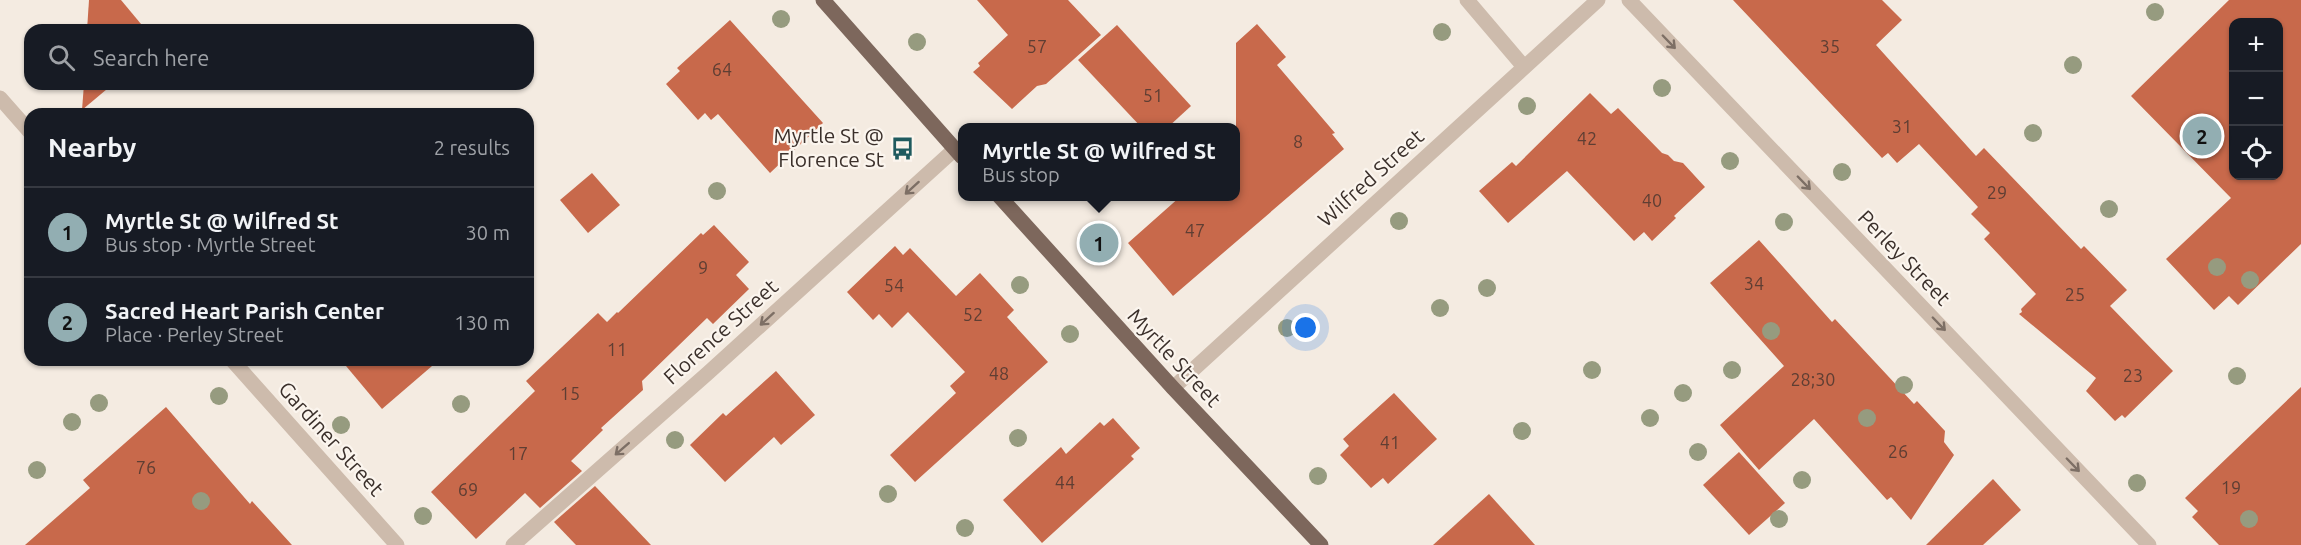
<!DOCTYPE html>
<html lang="en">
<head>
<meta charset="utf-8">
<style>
  body { margin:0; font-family:Ubuntu,sans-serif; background:#20242c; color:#f1f3f6 }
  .controls { position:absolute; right:18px; top:18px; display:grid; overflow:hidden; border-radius:12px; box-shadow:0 2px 4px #0004 }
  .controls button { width:54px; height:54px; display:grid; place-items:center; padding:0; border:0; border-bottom:2px solid #363941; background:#171b24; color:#f1f3f6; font:30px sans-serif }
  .you { position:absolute; left:1306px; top:328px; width:21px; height:21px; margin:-15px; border:4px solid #fff; border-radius:50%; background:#1a73e8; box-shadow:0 0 0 9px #1a73e833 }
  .badge { display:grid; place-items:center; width:39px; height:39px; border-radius:50%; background:#92aeb2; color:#111; font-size:20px; font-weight:700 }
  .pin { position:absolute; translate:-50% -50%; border:3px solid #fff; box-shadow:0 2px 6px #0006 }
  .popup { position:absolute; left:958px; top:123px; width:282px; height:78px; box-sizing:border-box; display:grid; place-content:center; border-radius:12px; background:#171b24; filter:drop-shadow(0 2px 4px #0005); font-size:20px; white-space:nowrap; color:#9ea1a6 }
  .popup b { font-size:22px; color:#f1f3f6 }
  .popup::after { content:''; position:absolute; left:50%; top:100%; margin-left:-12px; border:12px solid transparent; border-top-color:#171b24 }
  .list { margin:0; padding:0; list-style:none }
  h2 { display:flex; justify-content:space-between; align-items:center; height:78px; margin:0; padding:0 24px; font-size:26px }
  h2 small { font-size:20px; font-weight:400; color:#9ea1a6 }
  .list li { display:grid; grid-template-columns:39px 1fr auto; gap:18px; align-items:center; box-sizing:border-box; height:90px; padding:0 24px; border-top:2px solid #363941 }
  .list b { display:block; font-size:22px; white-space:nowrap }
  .list p { margin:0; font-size:20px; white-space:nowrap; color:#9ea1a6 }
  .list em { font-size:20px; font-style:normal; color:#9ea1a6 }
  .icon { flex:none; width:33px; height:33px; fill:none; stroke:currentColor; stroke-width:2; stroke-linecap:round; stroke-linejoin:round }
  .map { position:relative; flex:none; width:2301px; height:545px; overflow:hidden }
  .search { position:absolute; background:#171b24; box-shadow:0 2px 4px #0004; left:24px; top:24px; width:510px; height:66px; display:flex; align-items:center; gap:15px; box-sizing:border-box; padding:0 21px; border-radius:18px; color:#9ea1a6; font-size:22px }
  .panel { position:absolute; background:#171b24; box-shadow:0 2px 4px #0004; left:24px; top:108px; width:510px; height:258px; border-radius:18px }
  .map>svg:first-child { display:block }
  .building { fill:#c8694b; fill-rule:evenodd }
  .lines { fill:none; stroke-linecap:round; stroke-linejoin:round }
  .minor { stroke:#cdbbac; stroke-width:15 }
  .major { stroke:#7d675c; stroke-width:15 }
  .tree { fill:#969b7f }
  .oneway { stroke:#7d6f65 }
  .labels { text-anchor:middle; stroke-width:4.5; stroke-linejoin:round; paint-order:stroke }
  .number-label { font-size:18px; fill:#5e3e33 }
  .poi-label { font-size:21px; fill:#3b302b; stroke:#fbf5ee; text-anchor:end }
  .street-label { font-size:21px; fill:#3b302b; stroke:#fbf5ee }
</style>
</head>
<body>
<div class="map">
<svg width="2301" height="545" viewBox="0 0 2301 545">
  <rect width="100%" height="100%" fill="#f4ebe1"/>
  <g class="building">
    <polygon points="89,0 121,0 146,30 87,30"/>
    <polygon points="977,0 1068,0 1101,35 1046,84 1037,86 1012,109 973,72 980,66 978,63 1008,35"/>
    <polygon points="1733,0 1882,0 1902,20 1876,45 1976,156 1984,148 2081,249 2084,246 2127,290 2110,306 2173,371 2125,418 2122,415 2115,421 2086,391 2096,378 2019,314 2022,312 2021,309 2036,294 1984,239 1990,233 1971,214 1978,207 1919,144 1897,163 1888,153 1882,158"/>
    <path d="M 2229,0 L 2301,0 L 2301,244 L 2238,305 L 2229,296 L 2214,310 L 2166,259 L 2231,198 L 2131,96 ZM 2234,22 L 2278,22 L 2278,176 L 2234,176 Z"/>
    <polygon points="730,20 823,123 770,173 718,114 711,120 705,113 698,120 666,84 680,71 677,68"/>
    <polygon points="1257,24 1286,57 1277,65 1335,133 1332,134 1344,149 1173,296 1128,243 1181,196 1236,196 1236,43"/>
    <polygon points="1117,25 1191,106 1167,128 1142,128 1078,60"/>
    <polygon points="84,84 113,84 82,110"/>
    <polygon points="1590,93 1611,114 1618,108 1662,153 1668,155 1674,161 1683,163 1705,187 1674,216 1676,218 1652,241 1644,232 1634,241 1567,171 1508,223 1479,191 1512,162 1516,166"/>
    <polygon points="592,173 620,205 588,233 560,200"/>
    <polygon points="714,225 749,262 736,275 749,289 713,324 707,318 642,381 643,390 601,428 603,430 571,461 582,471 540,508 525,493 476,539 431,492 535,391 526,381 598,313 607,322 617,312 618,313 701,233 703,235"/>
    <polygon points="1759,240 1832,322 1835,319 1914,404 1917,401 1945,431 1944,442 1954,455 1911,520 1891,497 1887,500 1814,419 1759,470 1720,425 1784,366 1710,283"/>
    <polygon points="895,246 903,255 910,248 956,296 980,273 1014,310 1007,317 1048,362 915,482 890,455 956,393 950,386 965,372 908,312 892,328 879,314 873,320 847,292"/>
    <polygon points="341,360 439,360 382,409"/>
    <polygon points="776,371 815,415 781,445 774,437 725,482 690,445 723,413 726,416"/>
    <polygon points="2301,387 2301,545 2219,545 2192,517 2198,511 2185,498"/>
    <polygon points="1394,393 1437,439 1388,484 1383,478 1371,488 1340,455 1349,446 1343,439"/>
    <polygon points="166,407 250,504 252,501 292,545 25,545 90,488 83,480"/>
    <polygon points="1113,418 1140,448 1131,456 1134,459 1042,543 1003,500 1061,447 1066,454 1100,422 1104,426"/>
    <polygon points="1739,452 1785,503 1749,535 1703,485"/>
    <polygon points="1993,479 2021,510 1983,545 1926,545"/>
    <polygon points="595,486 651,545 576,545 554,522"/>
    <polygon points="1489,494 1535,545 1433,545"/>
  </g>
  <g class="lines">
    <g class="minor">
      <polyline points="1467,0 1524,67"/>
      <polyline points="1629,0 2149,545"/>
      <polyline points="0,98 30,132"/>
      <polyline points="232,360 397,545"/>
      <polyline points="1173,388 1598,0"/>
      <polyline points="513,545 708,373 955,149"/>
    </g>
    <g class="major">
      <polyline points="823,0 962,157"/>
      <polyline points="999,196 1173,388 1321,545"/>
    </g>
  </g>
  <g class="tree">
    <circle cx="2155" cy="12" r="9"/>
    <circle cx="781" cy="19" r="9"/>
    <circle cx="1442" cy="32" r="9"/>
    <circle cx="917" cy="42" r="9"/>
    <circle cx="2073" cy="65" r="9"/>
    <circle cx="1662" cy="88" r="9"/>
    <circle cx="1527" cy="106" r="9"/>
    <circle cx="2033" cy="133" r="9"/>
    <circle cx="1730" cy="161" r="9"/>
    <circle cx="1842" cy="172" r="9"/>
    <circle cx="717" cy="191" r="9"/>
    <circle cx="2109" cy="209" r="9"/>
    <circle cx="1399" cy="221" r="9"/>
    <circle cx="1784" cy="222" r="9"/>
    <circle cx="2217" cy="267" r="9"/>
    <circle cx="2250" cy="280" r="9"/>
    <circle cx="1020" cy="285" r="9"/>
    <circle cx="1487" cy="288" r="9"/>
    <circle cx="1440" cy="308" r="9"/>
    <circle cx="1287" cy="328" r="9"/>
    <circle cx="1771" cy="331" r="9"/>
    <circle cx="1070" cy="334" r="9"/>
    <circle cx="1592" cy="370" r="9"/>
    <circle cx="1732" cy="370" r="9"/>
    <circle cx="2237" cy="376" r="9"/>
    <circle cx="1904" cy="385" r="9"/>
    <circle cx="1683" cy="393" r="9"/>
    <circle cx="219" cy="396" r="9"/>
    <circle cx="99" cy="403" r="9"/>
    <circle cx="461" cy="404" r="9"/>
    <circle cx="1650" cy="418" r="9"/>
    <circle cx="1867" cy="418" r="9"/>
    <circle cx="72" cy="422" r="9"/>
    <circle cx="341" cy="425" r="9"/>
    <circle cx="1522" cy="431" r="9"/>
    <circle cx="1018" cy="438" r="9"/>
    <circle cx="675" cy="440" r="9"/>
    <circle cx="1698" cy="452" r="9"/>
    <circle cx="37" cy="470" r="9"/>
    <circle cx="1318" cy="476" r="9"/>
    <circle cx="1802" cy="480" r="9"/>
    <circle cx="2137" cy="483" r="9"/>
    <circle cx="888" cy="494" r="9"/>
    <circle cx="201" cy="501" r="9"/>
    <circle cx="423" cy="516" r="9"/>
    <circle cx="1779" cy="519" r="9"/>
    <circle cx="2249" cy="519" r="9"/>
    <circle cx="965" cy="528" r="9"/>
  </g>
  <defs><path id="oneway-shaft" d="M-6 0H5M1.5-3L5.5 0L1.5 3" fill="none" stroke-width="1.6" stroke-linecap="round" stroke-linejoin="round" transform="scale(1.5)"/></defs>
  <g class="oneway">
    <use href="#oneway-shaft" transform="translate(1669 42) rotate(46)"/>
    <use href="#oneway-shaft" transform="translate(1804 183) rotate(46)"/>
    <use href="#oneway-shaft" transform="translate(912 188) rotate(138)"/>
    <use href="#oneway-shaft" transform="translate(767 319) rotate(138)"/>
    <use href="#oneway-shaft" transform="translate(1939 324) rotate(46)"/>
    <use href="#oneway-shaft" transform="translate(622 449) rotate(139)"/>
    <use href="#oneway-shaft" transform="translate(2073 465) rotate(46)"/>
  </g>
  <defs>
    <symbol id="bus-bare" viewBox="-9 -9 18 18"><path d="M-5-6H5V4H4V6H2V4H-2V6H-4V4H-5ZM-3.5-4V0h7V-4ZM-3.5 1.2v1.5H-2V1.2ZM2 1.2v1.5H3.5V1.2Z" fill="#1f5a5e" stroke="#fbf5ee" stroke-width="2.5" paint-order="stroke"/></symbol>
  </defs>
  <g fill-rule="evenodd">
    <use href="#bus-bare" x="886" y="132" width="33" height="33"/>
  </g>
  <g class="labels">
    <g class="number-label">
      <text x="1037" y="53">57</text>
      <text x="1830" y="53">35</text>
      <text x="722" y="76">64</text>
      <text x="1153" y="102">51</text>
      <text x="1902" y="133">31</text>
      <text x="1587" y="145">42</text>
      <text x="1298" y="148">8</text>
      <text x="1997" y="199">29</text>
      <text x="1652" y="207">40</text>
      <text x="1195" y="237">47</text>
      <text x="703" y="274">9</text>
      <text x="1754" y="290">34</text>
      <text x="894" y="292">54</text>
      <text x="2075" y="301">25</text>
      <text x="973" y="321">52</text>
      <text x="617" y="356">11</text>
      <text x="999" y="380">48</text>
      <text x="2133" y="382">23</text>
      <text x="1813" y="386">28;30</text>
      <text x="570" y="400">15</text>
      <text x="1390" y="449">41</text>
      <text x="1898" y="458">26</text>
      <text x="518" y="460">17</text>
      <text x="146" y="474">76</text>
      <text x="1065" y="489">44</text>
      <text x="2231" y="494">19</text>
      <text x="468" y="496">69</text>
    </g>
    <g class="poi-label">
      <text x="884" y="143">Myrtle St @<tspan x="884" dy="24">Florence St</tspan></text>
    </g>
    <g class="street-label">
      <text transform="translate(1371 178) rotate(-42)" y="7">Wilfred Street</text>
      <text transform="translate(1904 258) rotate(46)" y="7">Perley Street</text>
      <text transform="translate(721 332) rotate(-42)" y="7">Florence Street</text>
      <text transform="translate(1174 358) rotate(47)" y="7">Myrtle Street</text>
      <text transform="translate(331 439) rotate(48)" y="7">Gardiner Street</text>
    </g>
  </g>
</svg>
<div class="controls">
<button>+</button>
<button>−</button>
<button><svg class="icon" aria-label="locate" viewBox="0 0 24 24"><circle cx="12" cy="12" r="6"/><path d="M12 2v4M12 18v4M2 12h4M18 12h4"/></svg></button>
</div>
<div class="you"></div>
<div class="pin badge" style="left:1099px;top:243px">1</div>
<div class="popup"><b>Myrtle St @ Wilfred St</b>Bus stop</div>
<div class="pin badge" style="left:2202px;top:136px">2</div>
<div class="search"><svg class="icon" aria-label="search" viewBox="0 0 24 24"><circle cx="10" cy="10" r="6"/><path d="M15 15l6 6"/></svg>Search here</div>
<section class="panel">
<h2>Nearby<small>2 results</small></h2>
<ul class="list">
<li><span class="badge">1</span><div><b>Myrtle St @ Wilfred St</b><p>Bus stop · Myrtle Street</p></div><em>30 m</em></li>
<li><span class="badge">2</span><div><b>Sacred Heart Parish Center</b><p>Place · Perley Street</p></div><em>130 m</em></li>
</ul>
</section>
</div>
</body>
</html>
